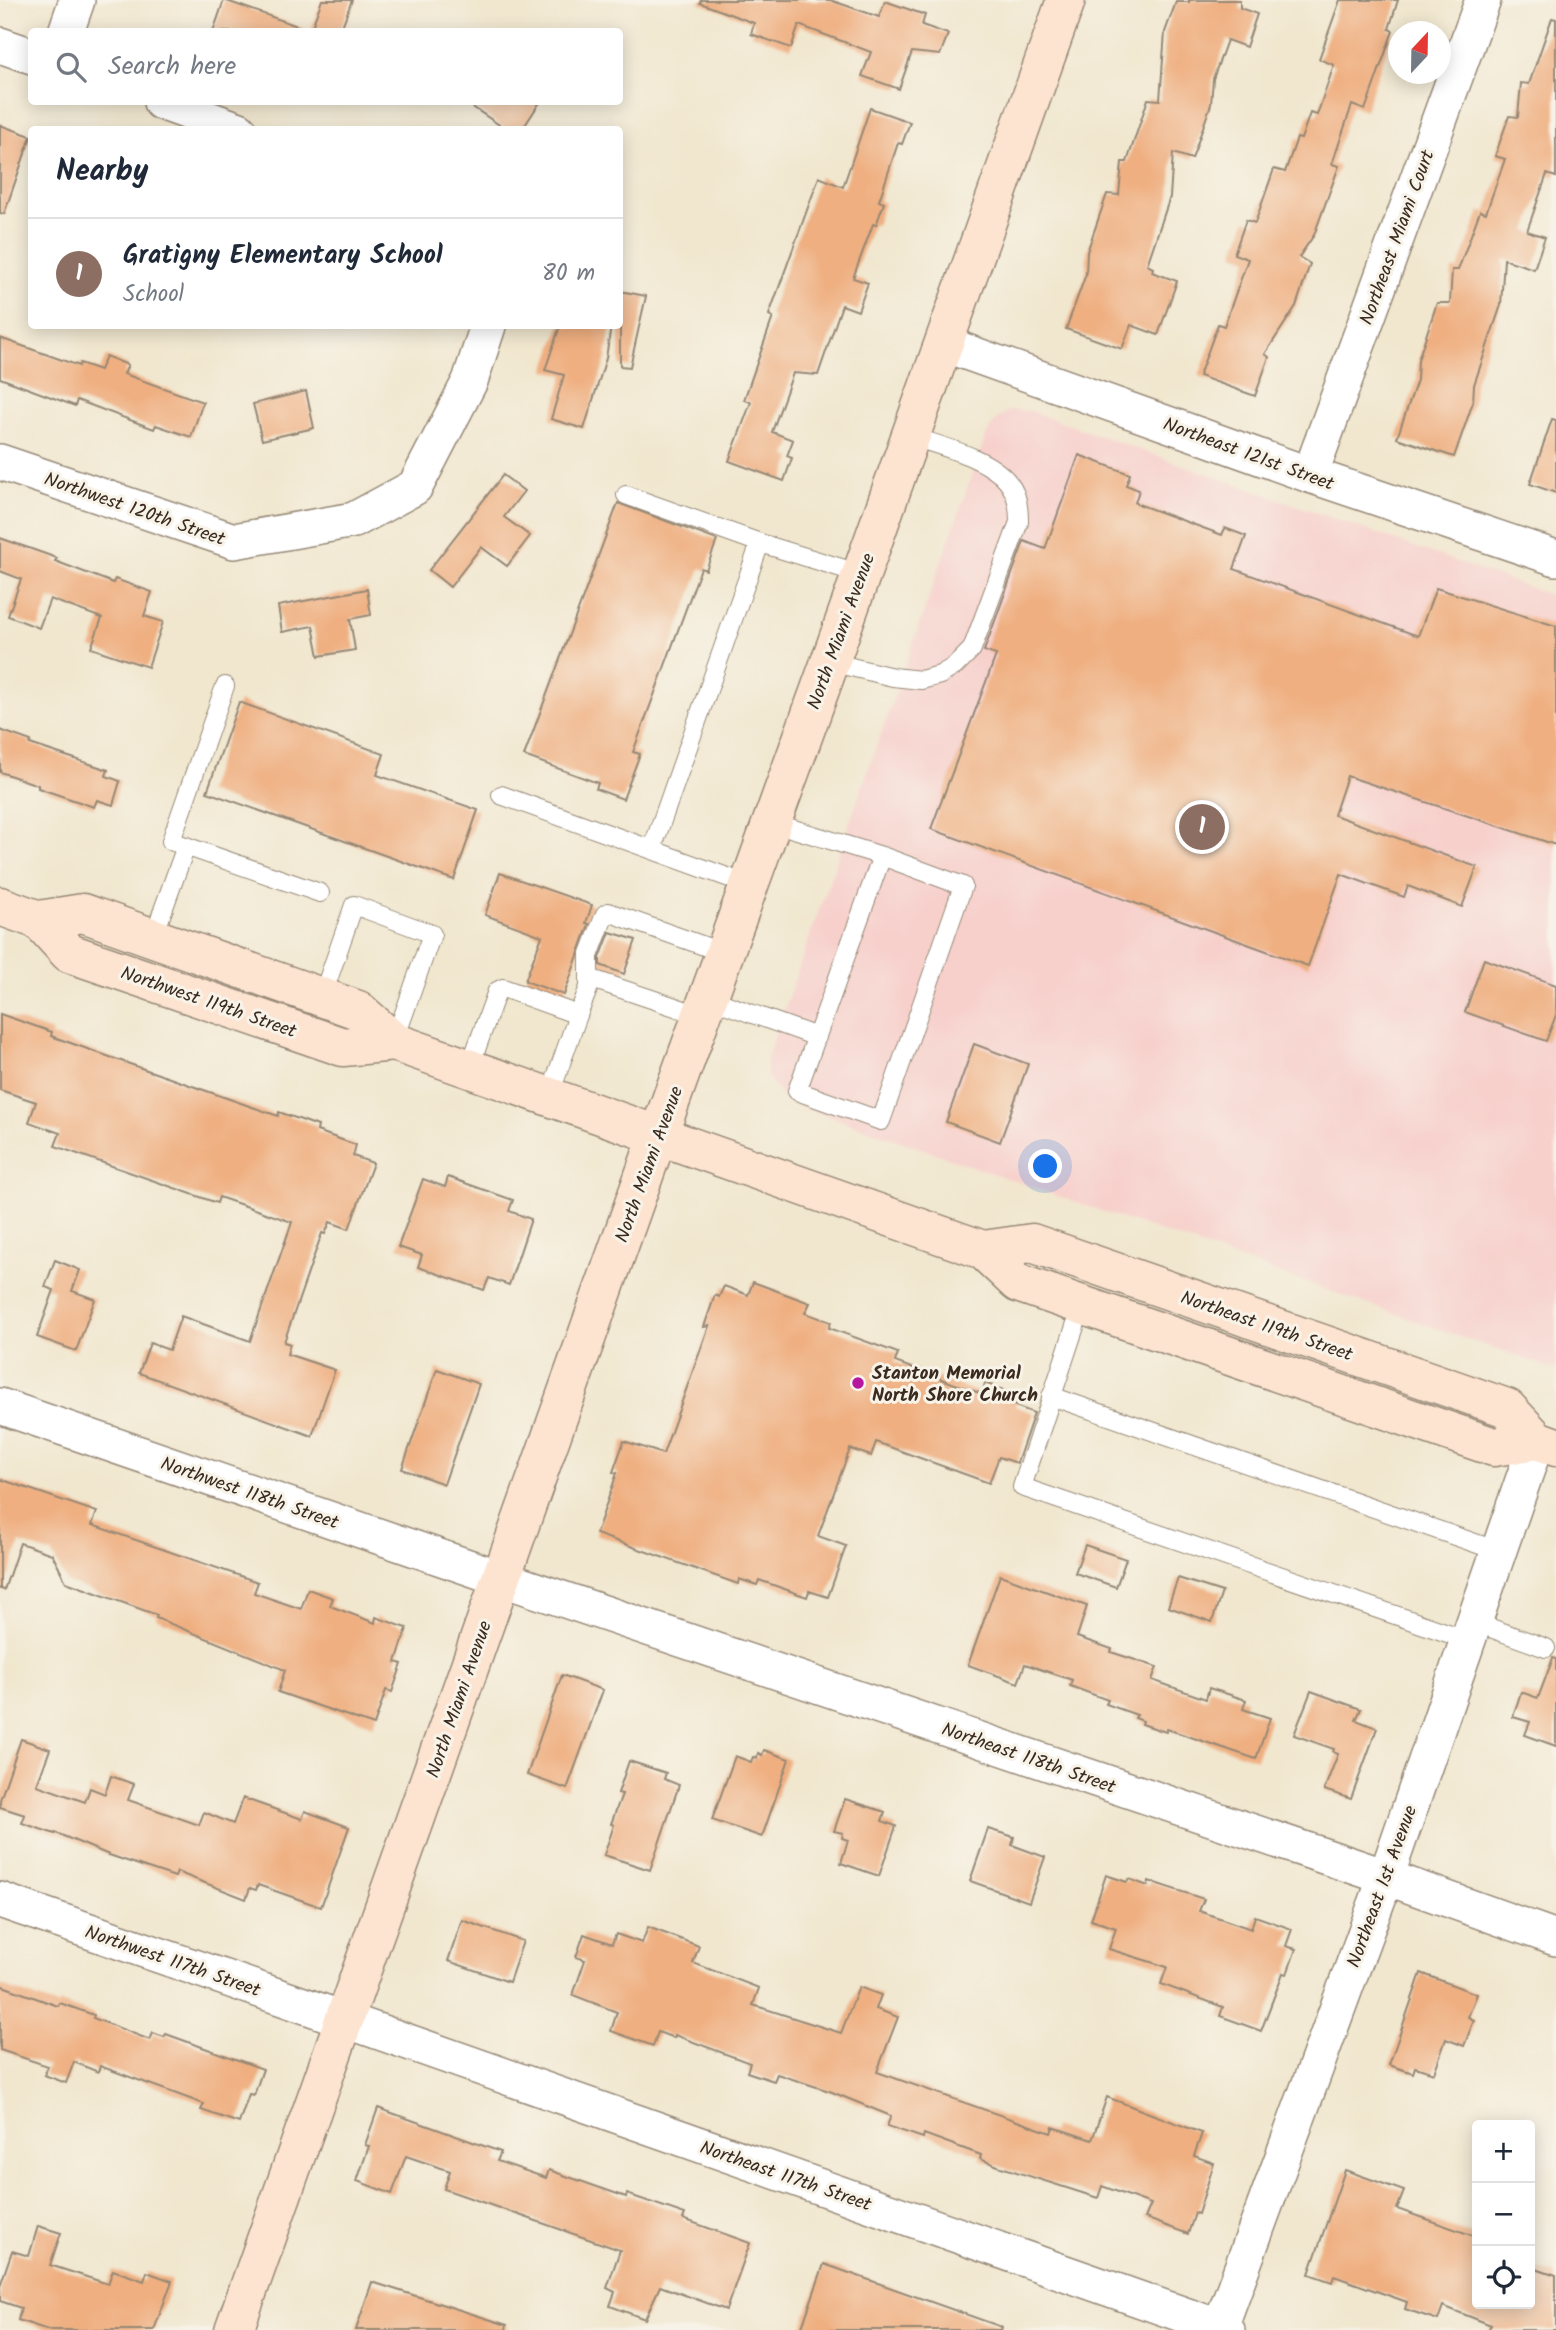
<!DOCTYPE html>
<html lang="en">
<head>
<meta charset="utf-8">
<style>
  body { margin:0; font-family:Kalam,sans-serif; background:#f6f6f7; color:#1f2937 }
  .controls { position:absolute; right:21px; bottom:21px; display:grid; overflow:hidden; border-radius:7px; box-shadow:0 4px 18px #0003 }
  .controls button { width:63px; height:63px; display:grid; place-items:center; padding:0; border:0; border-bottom:2px solid #e0e1e3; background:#fff; color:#1f2937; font:35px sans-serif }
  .compass { position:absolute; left:1388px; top:21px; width:63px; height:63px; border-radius:50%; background:#fff; box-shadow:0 4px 18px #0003; rotate:22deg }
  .you { position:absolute; left:1046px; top:1167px; width:24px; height:24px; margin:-18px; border:5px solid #fff; border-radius:50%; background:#1a73e8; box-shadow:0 0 0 10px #1a73e833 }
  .badge { display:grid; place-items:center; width:46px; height:46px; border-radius:50%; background:#b5179e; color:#fff; font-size:23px; font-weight:700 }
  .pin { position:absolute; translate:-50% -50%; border:4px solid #fff; box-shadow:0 2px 7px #0006 }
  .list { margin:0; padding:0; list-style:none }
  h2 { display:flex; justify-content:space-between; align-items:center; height:91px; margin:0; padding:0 28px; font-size:30px }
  h2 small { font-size:23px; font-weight:400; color:#747a83 }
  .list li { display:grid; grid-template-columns:46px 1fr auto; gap:21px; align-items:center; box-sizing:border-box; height:112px; padding:0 28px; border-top:2px solid #e0e1e3 }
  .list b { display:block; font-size:26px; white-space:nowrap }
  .list p { margin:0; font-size:23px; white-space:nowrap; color:#747a83 }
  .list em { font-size:23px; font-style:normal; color:#747a83 }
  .icon { flex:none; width:38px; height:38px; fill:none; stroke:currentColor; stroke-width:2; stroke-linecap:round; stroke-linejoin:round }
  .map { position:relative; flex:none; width:1556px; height:2330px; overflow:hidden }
  .search { position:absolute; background:#fff; box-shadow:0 4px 18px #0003; left:28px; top:28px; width:595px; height:77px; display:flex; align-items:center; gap:18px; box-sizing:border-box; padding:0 24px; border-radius:7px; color:#747a83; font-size:26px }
  .panel { position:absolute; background:#fff; box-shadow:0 4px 18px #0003; left:28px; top:126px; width:595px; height:203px; border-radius:7px }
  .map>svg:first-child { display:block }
  .built { fill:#f7d0cc }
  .building { fill:#efaf80 }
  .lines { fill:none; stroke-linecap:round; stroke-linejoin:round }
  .lane-casing { stroke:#968876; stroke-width:20 }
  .street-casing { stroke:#968876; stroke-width:38 }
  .secondary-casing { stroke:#968876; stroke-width:41 }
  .lane { stroke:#fff; stroke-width:18 }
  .street { stroke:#fff; stroke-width:35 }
  .secondary { stroke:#fde4d1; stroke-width:38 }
  .poi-dot { fill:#b5179e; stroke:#f7f3e8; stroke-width:2.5 }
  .labels { text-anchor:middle; stroke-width:6; stroke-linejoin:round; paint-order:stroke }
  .street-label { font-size:19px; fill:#3b2a1e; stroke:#f7f3e8 }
  .poi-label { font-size:19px; font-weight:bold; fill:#3b2a1e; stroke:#f7f3e8; text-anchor:start }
</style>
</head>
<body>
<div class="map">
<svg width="1556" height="2330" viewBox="0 0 1556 2330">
  <rect width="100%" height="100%" fill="#f7f3e8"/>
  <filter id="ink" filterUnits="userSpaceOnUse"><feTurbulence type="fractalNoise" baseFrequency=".0143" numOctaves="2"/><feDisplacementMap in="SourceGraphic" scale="14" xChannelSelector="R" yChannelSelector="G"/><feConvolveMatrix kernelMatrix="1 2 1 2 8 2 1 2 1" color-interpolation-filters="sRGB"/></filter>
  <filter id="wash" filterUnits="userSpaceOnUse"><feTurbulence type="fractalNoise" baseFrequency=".00686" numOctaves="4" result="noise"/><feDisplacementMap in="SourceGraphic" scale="28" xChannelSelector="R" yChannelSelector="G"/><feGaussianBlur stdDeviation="1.57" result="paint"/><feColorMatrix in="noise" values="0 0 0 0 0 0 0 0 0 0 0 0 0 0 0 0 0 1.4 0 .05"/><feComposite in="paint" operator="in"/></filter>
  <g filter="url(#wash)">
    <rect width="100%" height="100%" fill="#f1e7cf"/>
    <polygon class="built" points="1011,410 1030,411 1556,597 1556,1370 786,1101 767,1077 767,1058 986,435 996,420"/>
    <g id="blocks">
      <g class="building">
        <polygon points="224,0 303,28 303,32 213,32"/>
        <polygon points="322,0 352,0 340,32 310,32"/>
        <polygon points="701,0 830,0 879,17 885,1 925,15 922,25 948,34 940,55 912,52 899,89 862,76 871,52 799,25 791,48 751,34 754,23 700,3"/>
        <polygon points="1189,0 1240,0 1240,8 1257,14 1246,47 1227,40 1213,79 1211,104 1192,159 1173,153 1170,197 1147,265 1153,268 1152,272 1177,281 1158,335 1131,325 1122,349 1066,329 1086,274 1087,252 1107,194 1119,195 1122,162 1127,162 1148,99 1160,100 1165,32 1176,2 1189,2"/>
        <polygon points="1340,0 1398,0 1389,29 1393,31 1365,110 1352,105 1332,164 1339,166 1314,235 1299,257 1310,264 1296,306 1265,354 1269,357 1255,396 1199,376 1218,324 1224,326 1248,259 1234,254 1246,220 1255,223 1274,169 1285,172 1297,138 1301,139 1310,113 1317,115 1334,65 1319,59"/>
        <polygon points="1552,18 1556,19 1556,177 1547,174 1527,231 1545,237 1534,269 1504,259 1501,305 1474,385 1473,402 1454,457 1397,438 1417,380 1418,360 1437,303 1450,303 1452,270 1458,270 1480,211 1486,213 1505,159 1495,156 1509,116 1518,117 1521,83 1529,84"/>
        <polygon points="465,102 540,102 522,130 507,130"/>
        <polygon points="870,108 910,122 902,144 898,143 879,201 884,203 876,225 873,224 853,278 868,283 858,311 842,305 818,375 793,373 772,432 793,440 787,456 792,458 784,481 729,461 751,402 744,400 773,317 769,315 819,177 843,187"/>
        <polygon points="0,125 31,136 4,214 0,213"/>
        <polygon points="620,291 646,296 630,367 620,366"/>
        <polygon points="560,326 611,326 606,358 584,429 551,419 564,375 545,370"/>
        <polygon points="0,338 79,366 80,363 100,370 106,356 128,365 124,374 203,402 191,437 156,425 154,429 77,400 75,406 0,378"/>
        <polygon points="306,391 314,428 262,440 253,404"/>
        <polygon points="1552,419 1556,420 1556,493 1530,484"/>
        <polygon points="1079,455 1130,474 1126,485 1139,490 1135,503 1222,535 1225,528 1246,536 1234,569 1418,636 1436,588 1556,626 1556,845 1347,776 1334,815 1477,867 1462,907 1408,886 1404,897 1341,874 1308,966 931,829 996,655 984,651 1024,541 1045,549"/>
        <polygon points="503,475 524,491 504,517 530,536 507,566 481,547 450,587 429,570"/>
        <polygon points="618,503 717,540 706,570 701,568 633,752 640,754 623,799 596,789 598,783 524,756"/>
        <polygon points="0,538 57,558 55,561 113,583 115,579 152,592 144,616 163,622 148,667 91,648 102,618 50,599 39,628 8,616 21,579 0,571"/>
        <polygon points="367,589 371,615 350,619 355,650 319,656 313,626 282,632 278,606"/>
        <polygon points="239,702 384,754 377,775 478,810 454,880 207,792"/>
        <polygon points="0,730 31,741 30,744 108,770 106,776 120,781 113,805 97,800 94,807 38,788 38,785 0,772"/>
        <polygon points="500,873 592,905 586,923 589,924 564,995 525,981 542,936 485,915"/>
        <polygon points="610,932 636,940 624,974 600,965 600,958"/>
        <polygon points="1484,959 1556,985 1556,1015 1546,1041 1465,1012"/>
        <polygon points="0,1014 52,1032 51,1036 124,1062 278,1116 279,1112 318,1126 317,1131 356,1145 353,1156 373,1163 349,1229 330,1222 325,1234 322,1233 284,1342 290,1344 287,1354 335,1370 312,1436 139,1373 150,1343 169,1350 181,1316 250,1341 292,1222 219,1197 217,1203 55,1146 60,1133 29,1122 36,1102 0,1090"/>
        <polygon points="974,1044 1028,1064 1000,1142 946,1122"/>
        <polygon points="448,1177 513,1200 509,1211 531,1219 509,1285 489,1278 484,1290 418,1267 422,1255 398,1247 423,1179 445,1187"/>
        <polygon points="55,1260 80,1270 72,1291 95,1299 76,1351 37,1337 54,1290 45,1287"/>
        <polygon points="753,1282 810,1303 805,1313 831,1322 829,1328 898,1353 895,1362 982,1394 985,1383 1019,1396 1015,1406 1034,1413 1017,1463 999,1457 989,1483 876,1442 871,1456 850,1449 818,1536 846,1546 828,1597 809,1591 807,1597 759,1580 757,1585 739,1579 738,1584 596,1534 617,1473 613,1472 624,1441 663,1454 709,1326 704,1327 715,1295 719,1297 724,1286 748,1295"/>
        <polygon points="437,1369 479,1384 444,1484 402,1469"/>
        <polygon points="0,1479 97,1512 92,1525 258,1582 254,1593 301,1609 308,1589 333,1598 330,1606 375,1623 376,1617 407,1628 396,1662 402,1664 392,1692 386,1690 374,1725 278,1692 285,1670 156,1618 157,1615 66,1582 52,1554 20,1543 4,1590 0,1589"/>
        <polygon points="1085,1545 1126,1559 1116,1587 1075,1573"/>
        <polygon points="1000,1575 1087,1606 1077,1637 1112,1649 1111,1652 1157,1667 1152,1680 1206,1699 1209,1688 1246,1700 1243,1709 1270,1718 1256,1759 1167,1729 1166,1732 1142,1724 1143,1721 1135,1718 1137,1715 1106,1704 1108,1700 1070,1686 1072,1680 1025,1664 1018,1683 968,1665"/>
        <polygon points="1178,1578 1222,1592 1212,1622 1168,1607"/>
        <polygon points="1553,1658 1556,1659 1556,1746 1525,1735 1530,1722 1513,1717 1521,1692 1538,1698"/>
        <polygon points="562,1675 603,1690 567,1789 527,1775"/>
        <polygon points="1311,1691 1361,1709 1356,1720 1377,1728 1351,1799 1324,1790 1338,1754 1333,1752 1334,1749 1294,1735"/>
        <polygon points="21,1739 50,1749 37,1785 85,1802 90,1788 105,1794 111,1776 134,1784 128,1800 199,1825 204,1812 233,1824 243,1798 302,1819 305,1811 349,1827 321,1907 258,1885 256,1890 250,1888 246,1899 177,1872 175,1877 109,1855 56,1833 55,1834 22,1823 25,1815 0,1807 0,1800"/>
        <polygon points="764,1750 789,1759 762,1837 712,1820 735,1756 751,1762 753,1757 757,1758 758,1753 762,1755"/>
        <polygon points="629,1761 666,1773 664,1779 679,1785 650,1870 604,1855 614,1825 611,1824 622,1794 618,1793"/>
        <polygon points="845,1799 885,1812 882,1821 896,1826 879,1876 841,1863 848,1840 842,1838 843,1833 834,1831"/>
        <polygon points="988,1829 1014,1837 1012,1845 1045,1857 1029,1902 970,1881"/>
        <polygon points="1106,1875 1127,1882 1129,1879 1148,1886 1149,1881 1204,1899 1199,1911 1251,1929 1255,1916 1292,1929 1286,1946 1296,1949 1287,1974 1283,1973 1261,2031 1220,2016 1223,2007 1161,1984 1167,1967 1109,1949 1116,1928 1091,1920"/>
        <polygon points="462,1920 523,1941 509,1982 448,1961"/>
        <polygon points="648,1927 699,1946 693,1963 759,1988 753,2005 841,2033 859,1987 881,1995 876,2009 898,2017 877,2072 1051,2133 1053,2127 1092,2140 1107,2097 1202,2133 1194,2156 1214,2163 1198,2214 1195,2213 1188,2234 1145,2218 1151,2204 1102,2186 1098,2198 998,2166 980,2159 981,2155 924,2134 923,2138 887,2126 891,2116 832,2092 777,2074 774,2081 747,2072 750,2063 675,2035 674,2038 658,2032 653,2046 611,2031 617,2012 573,1995 585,1960 576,1957 584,1934 612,1944 616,1934 642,1943"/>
        <polygon points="1421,1973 1477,1994 1468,2017 1474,2020 1464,2046 1446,2039 1434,2073 1415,2067 1413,2073 1389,2065"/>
        <polygon points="0,1985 58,2006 60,2003 94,2015 93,2018 150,2040 153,2033 164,2037 166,2034 263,2069 254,2095 249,2094 239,2123 201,2110 204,2104 100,2066 98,2072 74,2062 66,2083 44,2075 48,2066 0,2050"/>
        <polygon points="378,2108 501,2152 497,2161 546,2178 549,2170 626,2197 627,2194 685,2214 683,2219 750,2243 726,2310 660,2286 645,2319 610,2306 615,2292 607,2288 620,2250 444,2189 450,2171 406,2156 392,2194 357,2181 369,2146 365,2145"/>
        <polygon points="1345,2170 1404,2191 1397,2209 1477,2237 1477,2304 1530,2304 1530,2266 1556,2275 1556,2330 1488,2330 1491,2325 1443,2306 1438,2320 1405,2309 1407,2302 1334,2276 1332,2282 1309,2274"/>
        <polygon points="38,2226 61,2233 50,2265 108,2284 113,2270 144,2281 147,2272 172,2281 154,2330 48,2330 18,2320 21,2308 0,2301 0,2286 12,2251 29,2256"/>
        <polygon points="824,2264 1002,2327 1001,2330 801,2330"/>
        <polygon points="372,2282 507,2325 506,2330 356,2330"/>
      </g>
    </g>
  </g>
  <g filter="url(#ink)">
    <use href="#blocks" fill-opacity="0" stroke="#968876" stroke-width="2"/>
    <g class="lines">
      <defs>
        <g id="lane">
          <polyline points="626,495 760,543 861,574"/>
          <path d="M 830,662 L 893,677 L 921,680 L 940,675 L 955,666 L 972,649 L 1019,522 C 1019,509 1018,496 1010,485 C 992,458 940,446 910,436"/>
          <polyline points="225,686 171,841 320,893"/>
          <polyline points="501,795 749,885"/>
          <polyline points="771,822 882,856 963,886 881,1121 797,1091 882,856"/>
          <polyline points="652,849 760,543"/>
          <polyline points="153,938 186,846"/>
          <polyline points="589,978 702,1016"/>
          <polyline points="322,997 354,905 432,934 394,1042"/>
          <polyline points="708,998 817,1037"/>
          <polyline points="578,1015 589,987 589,956 605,914 608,912 724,953"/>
          <polyline points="469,1069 497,991 503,988 578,1015 549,1097"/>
          <polyline points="1082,1305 1022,1487 1468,1640"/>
          <polyline points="1051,1396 1498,1551"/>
          <polyline points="1474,1622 1546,1648"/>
        </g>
        <g id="street">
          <polyline points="66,32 77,0"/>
          <polyline points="0,45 32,56"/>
          <polyline points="161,102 239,130"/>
          <polyline points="944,344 1310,475 1556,558"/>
          <polyline points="0,462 234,541 354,520 415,487 470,381 488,326"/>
          <polyline points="1310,475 1483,0"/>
          <polyline points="0,1406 500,1578 1386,1877 1556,1938"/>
          <polyline points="0,1900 303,2005 1227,2330"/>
          <polyline points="1219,2330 1386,1877 1537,1440"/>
        </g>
        <g id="secondary">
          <polyline points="0,906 39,920 83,913 358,1010 394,1042 983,1250 1018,1283 1494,1447 1537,1440"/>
          <polyline points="39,920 69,953 343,1047 394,1042"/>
          <polyline points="983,1250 1032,1243 1507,1408 1537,1440 1556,1447"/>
          <polyline points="234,2330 658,1136 830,662 1066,0"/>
        </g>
      </defs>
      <use href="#lane" class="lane-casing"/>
      <use href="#street" class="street-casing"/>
      <use href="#secondary" class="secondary-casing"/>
      <use href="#lane" class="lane"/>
      <use href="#street" class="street"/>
      <use href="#secondary" class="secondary"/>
    </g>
  </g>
  <circle class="poi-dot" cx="858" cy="1383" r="7"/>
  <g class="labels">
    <g class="street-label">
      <text transform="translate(1396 237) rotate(-70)" y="7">Northeast Miami Court</text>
      <text transform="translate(1249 453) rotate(20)" y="7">Northeast 121st Street</text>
      <text transform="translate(135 508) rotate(19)" y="7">Northwest 120th Street</text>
      <text transform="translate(840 631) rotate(-70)" y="7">North Miami Avenue</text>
      <text transform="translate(209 1001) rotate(19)" y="7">Northwest 119th Street</text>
      <text transform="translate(648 1164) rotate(-70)" y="7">North Miami Avenue</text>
      <text transform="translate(1267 1325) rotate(19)" y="7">Northeast 119th Street</text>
      <text transform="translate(250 1492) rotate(19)" y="7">Northwest 118th Street</text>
      <text transform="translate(458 1699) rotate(-71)" y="7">North Miami Avenue</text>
      <text transform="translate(1029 1757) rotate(19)" y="7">Northeast 118th Street</text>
      <text transform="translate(1381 1886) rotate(-70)" y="7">Northeast 1st Avenue</text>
      <text transform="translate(173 1960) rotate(19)" y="7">Northwest 117th Street</text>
      <text transform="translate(786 2175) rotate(19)" y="7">Northeast 117th Street</text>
    </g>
    <g class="poi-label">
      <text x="872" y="1379">Stanton Memorial<tspan x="872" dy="22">North Shore Church</tspan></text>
    </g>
  </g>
</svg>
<div class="controls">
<button>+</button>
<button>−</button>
<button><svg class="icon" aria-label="locate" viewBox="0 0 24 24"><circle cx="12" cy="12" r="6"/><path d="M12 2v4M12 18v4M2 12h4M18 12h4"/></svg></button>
</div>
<svg class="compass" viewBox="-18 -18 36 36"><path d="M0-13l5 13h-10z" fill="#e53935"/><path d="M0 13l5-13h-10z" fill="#747a83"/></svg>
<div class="you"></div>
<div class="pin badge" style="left:1202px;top:827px;background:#8d6e63">1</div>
<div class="search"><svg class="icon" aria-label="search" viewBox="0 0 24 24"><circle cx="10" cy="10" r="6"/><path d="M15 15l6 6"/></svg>Search here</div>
<section class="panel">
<h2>Nearby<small></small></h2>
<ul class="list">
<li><span class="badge" style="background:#8d6e63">1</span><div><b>Gratigny Elementary School</b><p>School</p></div><em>80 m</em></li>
</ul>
</section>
</div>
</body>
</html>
